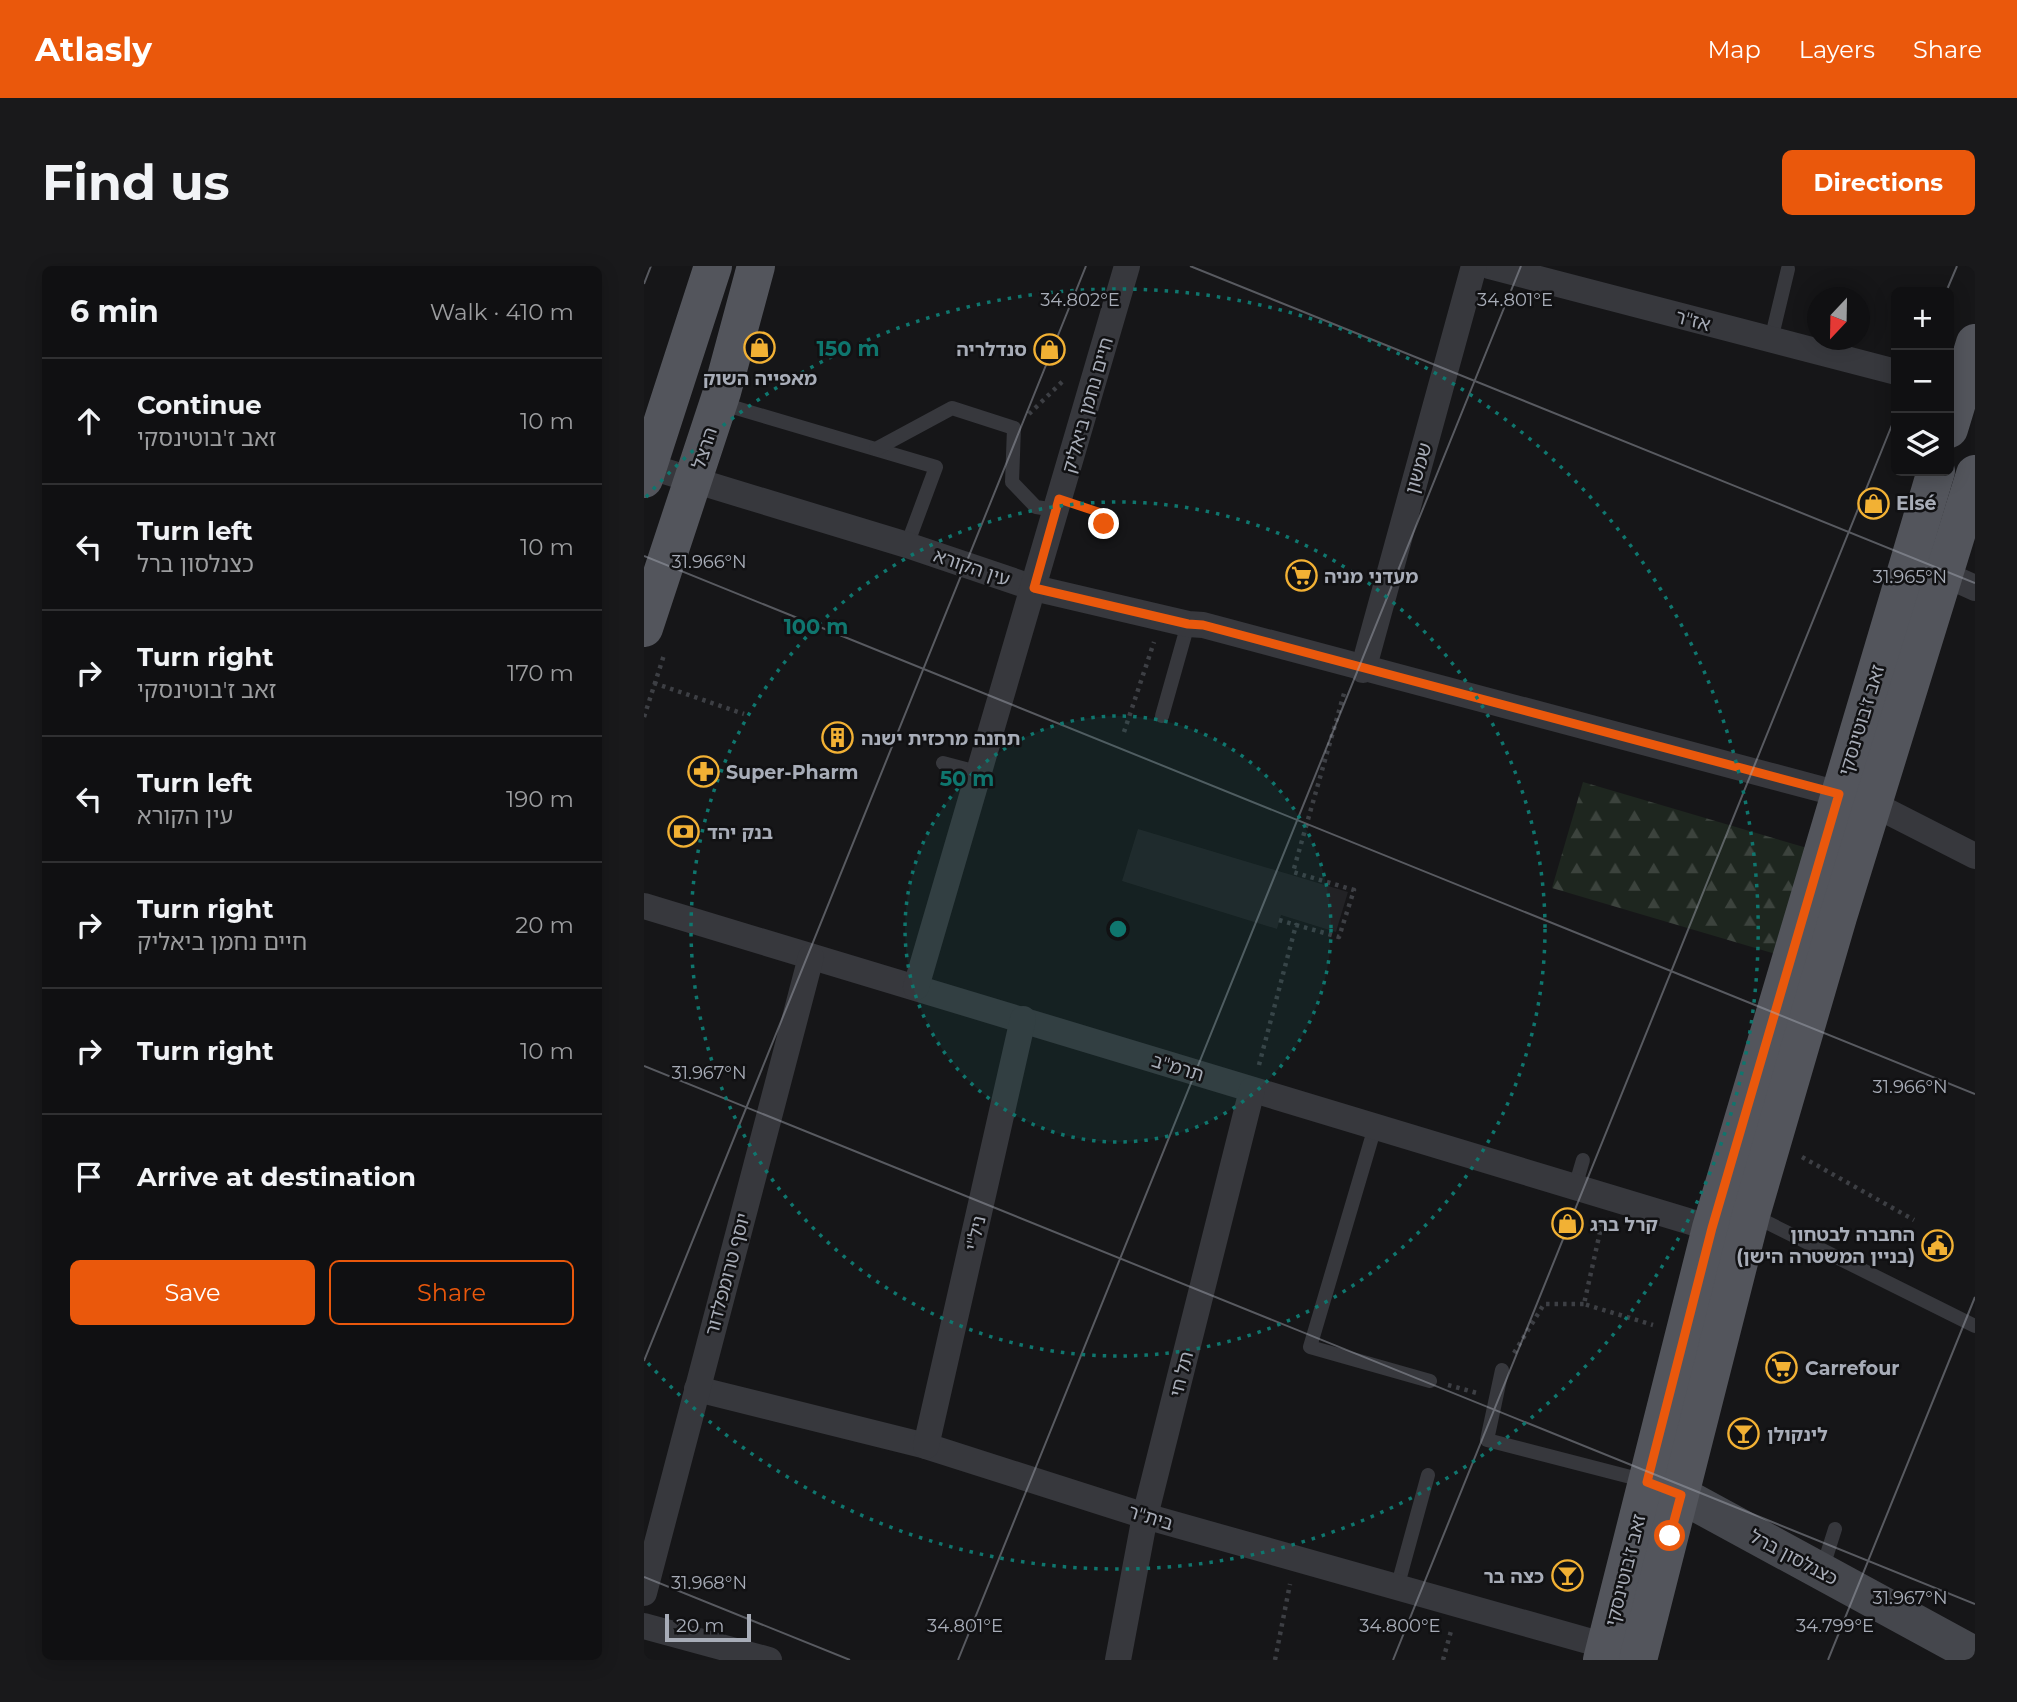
<!DOCTYPE html>
<html lang="en">
<head>
<meta charset="utf-8">
<style>
  body { margin:0; font-family:Montserrat,"Noto Sans Hebrew",sans-serif; background:#19191b; color:#f1f3f6 }
  .controls { position:absolute; right:21px; top:21px; display:grid; overflow:hidden; border-radius:10px; box-shadow:0 4px 18px #0003 }
  .controls button { width:63px; height:63px; display:grid; place-items:center; padding:0; border:0; border-bottom:2px solid #303032; background:#101012; color:#f1f3f6; font:35px sans-serif }
  .compass { position:absolute; left:1163px; top:21px; width:63px; height:63px; border-radius:50%; background:#101012; box-shadow:0 4px 18px #0003; rotate:202deg }
  .scale { position:absolute; left:21px; bottom:18px; width:86px; box-sizing:border-box; padding-left:7px; border:4px solid #a8adb8; border-top:0; font-size:19px; line-height:24px; white-space:nowrap; color:#a8adb8; -webkit-text-stroke:5px #111113; paint-order:stroke }
  .stop { position:absolute; width:21px; height:21px; margin:-16px; border:5px solid #ea580c; border-radius:50%; background:#fff }
  .stop.end { background:#ea580c; border-color:#fff; box-shadow:0 2px 7px #0008 }
  .list { margin:0; padding:0; list-style:none }
  h2 { display:flex; justify-content:space-between; align-items:center; height:91px; margin:0; padding:0 28px; font-size:30px }
  h2 small { font-size:23px; font-weight:400; color:#9c9d9f }
  .list li { display:grid; grid-template-columns:46px 1fr auto; gap:21px; align-items:center; box-sizing:border-box; height:126px; padding:0 28px; border-top:2px solid #303032 }
  .list b { display:block; font-size:26px; white-space:nowrap }
  .list p { margin:0; font-size:23px; white-space:nowrap; color:#9c9d9f }
  .list em { font-size:23px; font-style:normal; color:#9c9d9f }
  .actions { display:flex; gap:14px; padding:21px 28px }
  .actions a { flex:1; padding:16px 0; border:2px solid #ea580c; border-radius:10px; text-align:center; font-size:24px; color:#ea580c }
  .actions .main { background:#ea580c; color:#fff }
  .icon { flex:none; width:38px; height:38px; fill:none; stroke:currentColor; stroke-width:2; stroke-linecap:round; stroke-linejoin:round }
  .map { position:relative; flex:none; width:1331px; height:1394px; overflow:hidden; border-radius:10px }
  header { display:flex; align-items:center; gap:42px; box-sizing:border-box; height:98px; padding:0 35px; background:#ea580c; color:#fff }
  header strong { font-size:33px }
  nav { display:flex; gap:38px; margin-inline-start:auto; font-size:24px }
  .intro { display:flex; align-items:center; justify-content:space-between; box-sizing:border-box; height:168px; padding:0 42px }
  h1 { margin:0; font-size:49px }
  .button { padding:18px 32px; border-radius:10px; background:#ea580c; color:#fff; font-size:24px; font-weight:700 }
  main { display:flex; gap:42px; padding:0 42px }
  aside { flex:1; background:#101012; border-radius:10px; box-shadow:0 4px 18px #0003 }
  .map>svg:first-child { display:block }
  .built { fill:#222225 }
  .forest { fill:url(#forest-firs) }
  .lines { fill:none; stroke-linecap:round; stroke-linejoin:round }
  .path { stroke:#3d3f44; stroke-width:4.5; stroke-dasharray:3.5 5; stroke-linecap:butt }
  .lane { stroke:#37383d; stroke-width:14 }
  .street { stroke:#37383d; stroke-width:26 }
  .secondary { stroke:#45474d; stroke-width:37 }
  .primary { stroke:#53555c; stroke-width:38 }
  .route { stroke:#ea580c; stroke-width:9 }
  .ticks { fill:none; stroke:#a8adb8; stroke-width:2; stroke-opacity:0.45 }
  .ring { fill:none; stroke:#0f766e; stroke-width:3.5; stroke-dasharray:3.5 7 }
  .labels { text-anchor:middle; stroke-width:5; stroke-linejoin:round; paint-order:stroke }
  .street-label { font-size:19px; fill:#a8adb8; stroke:#111113 }
  .poi-label { font-size:19px; font-weight:bold; fill:#a8adb8; stroke:#111113; text-anchor:start }
  .ticks-label { font-size:18px; text-anchor:middle; fill:#a8adb8; stroke:#111113; stroke-width:5; stroke-linejoin:round; paint-order:stroke }
  .centre { fill:#0f766e; stroke:#111113; stroke-width:3.5 }
  .ring-label { font-size:21px; text-anchor:middle; font-weight:bold; fill:#0f766e; stroke:#111113; stroke-width:5; stroke-linejoin:round; paint-order:stroke }
</style>
</head>
<body>
<header>
<strong>Atlasly</strong>
<nav><a>Map</a><a>Layers</a><a>Share</a></nav>
</header>
<div class="intro"><h1>Find us</h1><a class="button">Directions</a></div>
<main>
<aside>
<h2>6 min<small>Walk · 410 m</small></h2>
<ul class="list">
<li><svg class="icon" aria-label="ahead" viewBox="0 0 24 24"><path d="M12 20V5M6 11l6-6 6 6"/></svg><div><b>Continue</b><p>זאב ז'בוטינסקי</p></div><em>10 m</em></li>
<li><svg class="icon" aria-label="left" viewBox="0 0 24 24"><path d="M17 20v-9H6M10 6l-5 5 5 5"/></svg><div><b>Turn left</b><p>כצנלסון ברל</p></div><em>10 m</em></li>
<li><svg class="icon" aria-label="right" viewBox="0 0 24 24"><path d="M7 20v-9h11M14 6l5 5-5 5"/></svg><div><b>Turn right</b><p>זאב ז'בוטינסקי</p></div><em>170 m</em></li>
<li><svg class="icon" aria-label="left" viewBox="0 0 24 24"><path d="M17 20v-9H6M10 6l-5 5 5 5"/></svg><div><b>Turn left</b><p>עין הקורא</p></div><em>190 m</em></li>
<li><svg class="icon" aria-label="right" viewBox="0 0 24 24"><path d="M7 20v-9h11M14 6l5 5-5 5"/></svg><div><b>Turn right</b><p>חיים נחמן ביאליק</p></div><em>20 m</em></li>
<li><svg class="icon" aria-label="right" viewBox="0 0 24 24"><path d="M7 20v-9h11M14 6l5 5-5 5"/></svg><div><b>Turn right</b></div><em>10 m</em></li>
<li><svg class="icon" aria-label="arrive" viewBox="0 0 24 24"><path d="M6 21V4h12l-3 4 3 4H6"/></svg><div><b>Arrive at destination</b></div></li>
</ul>
<div class="actions"><a class="main">Save</a><a>Share</a></div>
</aside>
<div class="map">
<svg width="1331" height="1394" viewBox="0 0 1331 1394">
  <defs>
    <pattern id="forest-firs" width="22" height="20" patternUnits="userSpaceOnUse" patternTransform="scale(1.75)"><rect width="22" height="20" fill="#1e261f"/><path d="M5 1l3.5 6h-7zM16 11l3.5 6h-7z" fill="#3c433d"/></pattern>
  </defs>
  <rect width="100%" height="100%" fill="#161618"/>
  <polygon class="built" points="494,563 704,626 692,666 637,649 633,663 478,615"/>
  <polygon class="forest" points="939,516 1170,584 1135,689 908,622"/>
  <g class="lines">
    <g class="path">
      <polyline points="385,148 421,113"/>
      <polyline points="439,241 460,248 460,258 478,263"/>
      <polyline points="10,417 100,448"/>
      <polyline points="0,451 20,389"/>
      <polyline points="480,466 510,376"/>
      <polyline points="635,654 652,659"/>
      <polyline points="615,799 652,659 695,671 710,624 649,606 701,424"/>
      <polyline points="1158,891 1270,954"/>
      <polyline points="958,957 940,1038 1009,1059"/>
      <polyline points="870,1087 900,1038 940,1038"/>
      <polyline points="804,1119 833,1127"/>
      <polyline points="631,1394 646,1318"/>
      <polyline points="799,1394 807,1365"/>
    </g>
    <g class="lane">
      <polyline points="1127,74 1144,3"/>
      <polyline points="80,131 82,139 292,201 263,279"/>
      <polyline points="232,183 308,142 370,162 368,216 392,241 412,244"/>
      <polyline points="518,450 544,358"/>
      <polyline points="299,497 333,506"/>
      <polyline points="731,861 666,1081 786,1115"/>
      <polyline points="931,921 939,894"/>
      <polyline points="1110,950 1331,1060"/>
      <polyline points="858,1104 843,1174 1002,1215"/>
      <polyline points="1178,1304 1191,1263"/>
      <polyline points="753,1322 784,1209"/>
    </g>
    <g class="street">
      <polyline points="845,0 1252,106"/>
      <polyline points="0,199 263,279 390,322 544,358 559,359 1195,528 1229,538 1331,590"/>
      <polyline points="1300,308 1331,322"/>
      <polyline points="719,404 830,0"/>
      <polyline points="0,640 1067,962"/>
      <polyline points="272,721 483,0"/>
      <polyline points="53,1123 282,1180 501,1250 962,1380"/>
      <polyline points="282,1180 379,753"/>
      <polyline points="0,1327 167,691"/>
      <polyline points="0,1360 125,1394"/>
      <polyline points="474,1394 501,1250 608,824"/>
    </g>
    <polyline class="secondary" points="1007,1217 1037,1229 1331,1389"/>
    <g class="primary">
      <polyline points="1305,163 1331,77"/>
      <polyline points="0,213 69,0"/>
      <polyline points="0,362 78,126 112,0"/>
      <polyline points="958,1394 1067,962 1292,205"/>
      <polyline points="994,1394 1107,949 1194,651 1331,208"/>
    </g>
  </g>
  <g class="lines">
    <polyline class="route" points="460,258 460,248 415,233 390,322 544,358 559,359 1195,528 1068,962 1003,1216 1037,1229 1026,1270"/>
  </g>
  <path class="ticks" d="M 546,0 L 1331,317M 0,18 L 7,0M 1302,26 L 1313,0M 0,290 L 1331,828M 0,800 L 1331,1338M 0,1095 L 442,0M 0,1311 L 206,1394M 314,1394 L 877,0M 749,1394 L 1252,149M 1184,1394 L 1331,1031"/>
  <circle cx="474" cy="663" r="213" fill="#0f766e" fill-opacity=".12"/>
  <g class="ring">
    <circle cx="474" cy="663" r="213"/>
    <circle cx="474" cy="663" r="427"/>
    <path d="M2 231A640 640 0 1 1 2 1095"/>
  </g>
  <defs>
    <symbol id="shop-ring" viewBox="-11 -11 22 22"><circle r="9.5" fill="#111113" stroke="#f2b134" stroke-width="1.5"/><path d="M-5-2.5h2.3a2.7 3.5 0 0 1 5.4 0H5L5.5 6h-11ZM-1.5-2.5h3a1.5 2.3 0 0 0-3 0Z" fill="#f2b134"/></symbol>
    <symbol id="supermarket-ring" viewBox="-11 -11 22 22"><circle r="9.5" fill="#111113" stroke="#f2b134" stroke-width="1.5"/><path d="M-6-5.5h2.5l.6 2H6L4.5 2H-2.5L-4.4-4H-6ZM-1.5 3.2a1.3 1.3 0 1 0 .1 0ZM3 3.2a1.3 1.3 0 1 0 .1 0Z" fill="#f2b134"/></symbol>
    <symbol id="building-ring" viewBox="-11 -11 22 22"><circle r="9.5" fill="#111113" stroke="#f2b134" stroke-width="1.5"/><path d="M-4-6H4V6H1V3H-1V6H-4ZM-2.5-4.3h1.7v1.8h-1.7ZM.8-4.3h1.7v1.8H.8ZM-2.5-1h1.7V.8h-1.7ZM.8-1h1.7V.8H.8Z" fill="#f2b134"/></symbol>
    <symbol id="pharmacy-ring" viewBox="-11 -11 22 22"><circle r="9.5" fill="#111113" stroke="#f2b134" stroke-width="1.5"/><path d="M-2-6h4v4h4v4h-4v4h-4v-4h-4v-4h4Z" fill="#f2b134"/></symbol>
    <symbol id="bank-ring" viewBox="-11 -11 22 22"><circle r="9.5" fill="#111113" stroke="#f2b134" stroke-width="1.5"/><path d="M-6-4H6V4H-6ZM0-2.3a2.3 2.3 0 1 0 0 4.6a2.3 2.3 0 1 0 0-4.6Z" fill="#f2b134"/></symbol>
    <symbol id="civic-ring" viewBox="-11 -11 22 22"><circle r="9.5" fill="#111113" stroke="#f2b134" stroke-width="1.5"/><path d="M-.6-6.5H3V-4.5H.6V-3L4-1V1h2V6H-6V1h2V-1L-.6-3ZM-1.2 2.5V6h2.4V2.5Z" fill="#f2b134"/></symbol>
    <symbol id="bar-ring" viewBox="-11 -11 22 22"><circle r="9.5" fill="#111113" stroke="#f2b134" stroke-width="1.5"/><path d="M-6-5H6L.8 .8V4.5H3.5V6h-7V4.5H-.8V.8Z" fill="#f2b134"/></symbol>
  </defs>
  <g fill-rule="evenodd">
    <use href="#shop-ring" x="98" y="64" width="35" height="35"/>
    <use href="#shop-ring" x="388" y="66" width="35" height="35"/>
    <use href="#shop-ring" x="1212" y="220" width="35" height="35"/>
    <use href="#supermarket-ring" x="640" y="292" width="35" height="35"/>
    <use href="#building-ring" x="176" y="454" width="35" height="35"/>
    <use href="#pharmacy-ring" x="42" y="488" width="35" height="35"/>
    <use href="#bank-ring" x="22" y="548" width="35" height="35"/>
    <use href="#shop-ring" x="906" y="940" width="35" height="35"/>
    <use href="#civic-ring" x="1276" y="962" width="35" height="35"/>
    <use href="#supermarket-ring" x="1120" y="1084" width="35" height="35"/>
    <use href="#bar-ring" x="1082" y="1150" width="35" height="35"/>
    <use href="#bar-ring" x="906" y="1292" width="35" height="35"/>
  </g>
  <g class="labels">
    <g class="street-label">
      <text transform="translate(1049 54) rotate(15)" y="7">אז"ר</text>
      <text transform="translate(443 139) rotate(-74)" y="7">חיים נחמן ביאליק</text>
      <text transform="translate(60 182) rotate(-72)" y="7">הרצל</text>
      <text transform="translate(774 202) rotate(-74)" y="7">שמשון</text>
      <text transform="translate(328 301) rotate(19)" y="7">עין הקורא</text>
      <text transform="translate(1217 454) rotate(-73)" y="7">זאב ז'בוטינסקי</text>
      <text transform="translate(534 801) rotate(17)" y="7">תרמ"ב</text>
      <text transform="translate(331 967) rotate(-77)" y="7">ניל"י</text>
      <text transform="translate(83 1008) rotate(-75)" y="7">יוסף טרומפלדור</text>
      <text transform="translate(537 1108) rotate(-76)" y="7">תל חי</text>
      <text transform="translate(507 1251) rotate(17)" y="7">בית"ר</text>
      <text transform="translate(1150 1291) rotate(28)" y="7">כצנלסון ברל</text>
      <text transform="translate(981 1304) rotate(-76)" y="7">זאב ז'בוטינסקי</text>
    </g>
    <g class="poi-label">
      <text x="383" y="90" text-anchor="end">סנדלריה</text>
      <text x="116" y="119" text-anchor="middle">מאפייה השוק</text>
      <text x="1252" y="244">Elsé</text>
      <text x="680" y="317">מעדני מניה</text>
      <text x="217" y="479">תחנה מרכזית ישנה</text>
      <text x="82" y="513">Super-Pharm</text>
      <text x="63" y="573">בנק יהד</text>
      <text x="946" y="965">קרל ברג</text>
      <text x="1271" y="975" text-anchor="end">החברה לבטחון<tspan x="1271" dy="22">(בניין המשטרה הישן)</tspan></text>
      <text x="1161" y="1109">Carrefour</text>
      <text x="1123" y="1175">לינקולן</text>
      <text x="900" y="1317" text-anchor="end">כצה בר</text>
    </g>
  </g>
  <g class="ticks-label">
    <text x="436" y="40">34.802°E</text>
    <text x="871" y="40">34.801°E</text>
    <text x="65" y="302">31.966°N</text>
    <text x="1266" y="317">31.965°N</text>
    <text x="65" y="813">31.967°N</text>
    <text x="1266" y="827">31.966°N</text>
    <text x="65" y="1323">31.968°N</text>
    <text x="1266" y="1338">31.967°N</text>
    <text x="321" y="1366">34.801°E</text>
    <text x="756" y="1366">34.800°E</text>
    <text x="1191" y="1366">34.799°E</text>
  </g>
  <circle cx="474" cy="663" r="10" class="centre"/>
  <g class="ring-label">
    <text x="204" y="90">150 m</text>
    <text x="172" y="368">100 m</text>
    <text x="323" y="520">50 m</text>
  </g>
</svg>
<div class="controls">
<button>+</button>
<button>−</button>
<button><svg class="icon" aria-label="layers" viewBox="0 0 24 24"><path d="M12 4l9 5-9 5-9-5zM3 14l9 5 9-5"/></svg></button>
</div>
<svg class="compass" viewBox="-18 -18 36 36"><path d="M0-13l5 13h-10z" fill="#e53935"/><path d="M0 13l5-13h-10z" fill="#9c9d9f"/></svg>
<div class="scale">20 m</div>
<div class="stop" style="left:1026px;top:1270px"></div>
<div class="stop end" style="left:460px;top:258px"></div>
</div>
</main>
</body>
</html>
